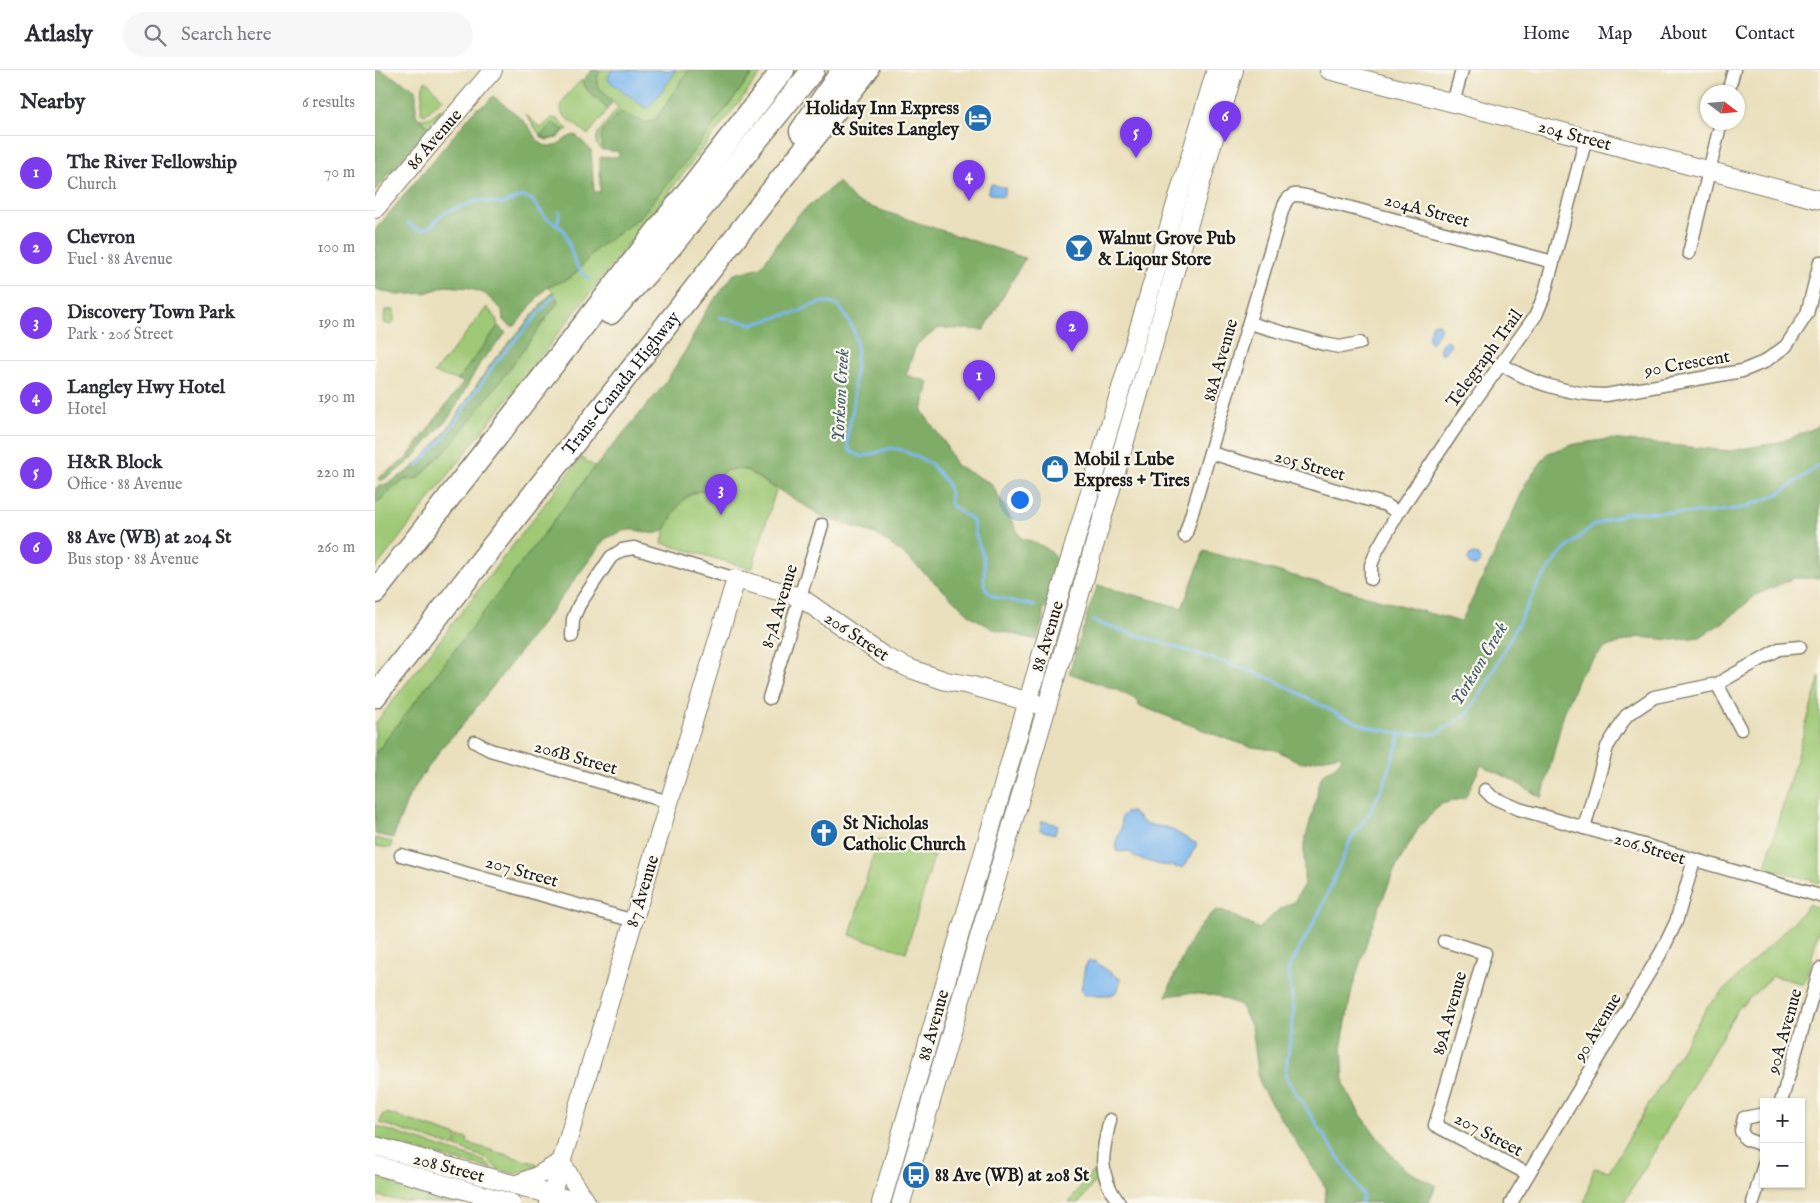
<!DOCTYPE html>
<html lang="en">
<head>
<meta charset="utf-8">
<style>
  body { margin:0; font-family:"IM FELL English",serif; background:#f7f7f7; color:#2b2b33 }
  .controls { position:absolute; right:15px; bottom:15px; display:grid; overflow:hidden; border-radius:0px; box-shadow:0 1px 4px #0004 }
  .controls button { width:45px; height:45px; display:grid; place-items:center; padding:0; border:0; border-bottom:1px solid #e1e1e2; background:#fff; color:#2b2b33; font:25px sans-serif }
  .compass { position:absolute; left:1325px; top:15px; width:45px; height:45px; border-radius:50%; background:#fff; box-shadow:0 1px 4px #0004; rotate:106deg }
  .you { position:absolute; left:644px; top:429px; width:18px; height:18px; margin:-12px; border:4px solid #fff; border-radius:50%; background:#1a73e8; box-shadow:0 0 0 8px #1a73e833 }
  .badge { display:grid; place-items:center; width:32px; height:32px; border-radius:50%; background:#7c3aed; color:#fff; font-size:16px; font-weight:700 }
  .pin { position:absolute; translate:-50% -41px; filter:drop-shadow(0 1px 2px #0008) }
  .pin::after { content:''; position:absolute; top:26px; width:18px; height:15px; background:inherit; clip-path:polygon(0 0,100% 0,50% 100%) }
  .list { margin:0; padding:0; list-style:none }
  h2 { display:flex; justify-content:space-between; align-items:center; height:65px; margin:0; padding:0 20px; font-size:21px }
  h2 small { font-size:16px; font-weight:400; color:#7c7c81 }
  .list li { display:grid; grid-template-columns:32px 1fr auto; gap:15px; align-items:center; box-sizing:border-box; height:75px; padding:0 20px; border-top:1px solid #e1e1e2 }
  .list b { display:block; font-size:19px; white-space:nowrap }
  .list p { margin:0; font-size:16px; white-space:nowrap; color:#7c7c81 }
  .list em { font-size:16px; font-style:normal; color:#7c7c81 }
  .icon { flex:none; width:28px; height:28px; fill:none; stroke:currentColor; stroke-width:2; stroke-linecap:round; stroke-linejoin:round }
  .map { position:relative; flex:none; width:1445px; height:1133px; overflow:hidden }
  header { display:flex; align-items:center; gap:30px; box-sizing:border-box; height:70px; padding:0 25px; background:#fff; border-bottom:1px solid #e1e1e2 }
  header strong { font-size:24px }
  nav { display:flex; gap:28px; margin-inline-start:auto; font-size:18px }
  .search { width:350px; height:45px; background:#f7f7f7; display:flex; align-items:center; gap:12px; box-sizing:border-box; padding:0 18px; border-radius:28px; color:#7c7c81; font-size:19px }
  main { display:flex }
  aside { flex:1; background:#fff }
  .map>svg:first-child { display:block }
  .green { fill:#9fc976; stroke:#5e7249 }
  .forest { fill:#7fad67; stroke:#4e6442 }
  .water { fill:#7eb8ef; stroke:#4d6a86 }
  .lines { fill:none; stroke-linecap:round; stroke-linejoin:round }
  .stream { stroke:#7eb8ef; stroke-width:3 }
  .street-casing { stroke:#837e6c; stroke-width:15 }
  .secondary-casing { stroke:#837e6c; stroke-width:20 }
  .highway-casing { stroke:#837e6c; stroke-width:25 }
  .street { stroke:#fff; stroke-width:12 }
  .secondary { stroke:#fff; stroke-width:18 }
  .highway { stroke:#fff; stroke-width:22 }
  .labels { text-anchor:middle; stroke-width:4.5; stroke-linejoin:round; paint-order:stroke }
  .poi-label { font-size:18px; font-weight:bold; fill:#1c1c1c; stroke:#fbf7ec; text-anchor:start }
  .street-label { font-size:18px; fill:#1c1c1c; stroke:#fbf7ec }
  .water-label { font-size:19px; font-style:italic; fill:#435a70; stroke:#fbf7ec }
</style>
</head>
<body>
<header>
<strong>Atlasly</strong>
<div class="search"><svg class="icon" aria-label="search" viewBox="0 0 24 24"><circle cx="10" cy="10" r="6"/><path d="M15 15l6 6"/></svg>Search here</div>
<nav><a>Home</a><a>Map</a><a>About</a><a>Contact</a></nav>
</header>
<main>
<aside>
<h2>Nearby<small>6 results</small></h2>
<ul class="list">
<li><span class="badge">1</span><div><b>The River Fellowship</b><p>Church</p></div><em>70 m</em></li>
<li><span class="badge">2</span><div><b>Chevron</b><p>Fuel · 88 Avenue</p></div><em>100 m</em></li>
<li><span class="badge">3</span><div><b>Discovery Town Park</b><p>Park · 206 Street</p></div><em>190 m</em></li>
<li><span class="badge">4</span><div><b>Langley Hwy Hotel</b><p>Hotel</p></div><em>190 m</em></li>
<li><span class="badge">5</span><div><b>H&amp;R Block</b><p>Office · 88 Avenue</p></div><em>220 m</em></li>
<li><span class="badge">6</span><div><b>88 Ave (WB) at 204 St</b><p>Bus stop · 88 Avenue</p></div><em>260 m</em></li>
</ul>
</aside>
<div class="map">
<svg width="1445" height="1133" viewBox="0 0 1445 1133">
  <rect width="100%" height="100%" fill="#fbf7ec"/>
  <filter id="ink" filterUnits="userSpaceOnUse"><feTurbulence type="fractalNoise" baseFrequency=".02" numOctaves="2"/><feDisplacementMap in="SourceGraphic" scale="10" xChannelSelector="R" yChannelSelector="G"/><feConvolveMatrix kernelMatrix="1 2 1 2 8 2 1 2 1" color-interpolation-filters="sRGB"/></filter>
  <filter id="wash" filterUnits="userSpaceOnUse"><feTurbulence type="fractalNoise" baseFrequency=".0096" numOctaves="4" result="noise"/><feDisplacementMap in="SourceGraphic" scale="20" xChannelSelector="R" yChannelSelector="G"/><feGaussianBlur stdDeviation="1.12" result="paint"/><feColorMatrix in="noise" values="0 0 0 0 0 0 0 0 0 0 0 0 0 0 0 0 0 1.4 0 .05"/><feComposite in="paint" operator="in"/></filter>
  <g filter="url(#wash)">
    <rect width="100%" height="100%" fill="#eae0bd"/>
    <g class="green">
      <polygon points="226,0 314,0 281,49 271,53 250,45 226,75 229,80 226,80 221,73 223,63 243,38 222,15 223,4"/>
      <polygon points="380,0 389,0 0,499 0,434 29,410 44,408 78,372 130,305 183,232 178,222 173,217 197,207 220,180 264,148 308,95"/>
      <path d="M 206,10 L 215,24 L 233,39 L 213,65 L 188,45 C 180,33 199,19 206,10 Z"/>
      <path d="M 50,11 C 57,14 62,24 68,29 L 50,45 L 47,44 L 46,42 L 48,16 Z"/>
      <polygon points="66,39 67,41 53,57 45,49 54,48"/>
      <polygon points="151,45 166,58 177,48 182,49 193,59 191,61 190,60 183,68 171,70 167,68"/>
      <polygon points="112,237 121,248 123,256 83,310 59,303"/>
      <polygon points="10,240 19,240 19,252 16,255 9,253"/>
      <polygon points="206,387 220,397 0,684 0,654"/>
      <path d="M 358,399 L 371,400 L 401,420 L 377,499 L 287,473 C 294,443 306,420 339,419 L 348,401 Z"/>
      <polygon points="1445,606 1445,813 1390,797"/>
      <polygon points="0,768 17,772 16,778 0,776"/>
      <polygon points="503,769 559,786 531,882 475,865"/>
      <path d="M 1434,834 C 1439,836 1444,839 1445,844 C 1445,861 1434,897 1429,914 L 1398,906 L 1363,939 L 1249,1133 L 1209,1133 L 1219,1098 L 1234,1101 L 1332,937 L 1422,848 Z"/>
      <polygon points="12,1043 83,1066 79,1077 5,1053 8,1044 11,1044"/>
      <polygon points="0,1056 109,1091 119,1100 0,1069"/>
      <polygon points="85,1067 93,1069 92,1073 159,1093 163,1096 155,1100 139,1104 122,1099 111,1088 81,1077"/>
      <polygon points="719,1101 721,1110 704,1133 694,1133 712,1107"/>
      <polygon points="0,1102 106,1133 99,1133 0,1106"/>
      <path d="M 0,1108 L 88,1133 C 59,1133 27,1133 0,1125 Z"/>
    </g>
    <g class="forest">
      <polygon points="0,0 5,0 40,19 41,24 41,45 53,58 0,121"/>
      <polygon points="217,0 226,0 223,4 222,15 237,32 233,39 215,24 207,11"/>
      <path d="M 314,0 L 380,0 L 308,95 L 264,148 L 220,180 L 197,207 L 173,217 L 162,228 L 140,256 L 136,256 L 128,250 L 127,240 L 122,235 L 110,224 L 95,218 L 71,216 L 50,223 L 23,225 L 0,219 L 0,160 L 101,39 L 111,34 L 118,26 C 130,36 144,45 154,57 C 159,64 163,75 173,76 C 184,78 191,65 201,65 L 216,80 L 219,122 L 225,122 L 225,87 L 243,87 L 244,82 L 229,80 C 220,62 233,55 245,42 L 271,53 L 281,49 Z"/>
      <path d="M 178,53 L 189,60 C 183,66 177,72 168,67 L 166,64 Z"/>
      <path d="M 463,112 L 481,132 L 650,188 L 609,260 L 564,258 L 541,275 L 531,305 L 554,312 L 547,341 L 569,372 L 581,395 L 617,414 L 646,468 C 661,472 680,479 684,495 L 672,535 L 670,535 L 667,545 L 669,546 L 662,570 L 618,559 L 596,546 L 531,486 L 501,464 L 450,448 L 371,400 L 358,399 L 348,401 L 339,419 C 315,420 308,427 297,447 C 295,451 292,457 289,460 C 278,468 267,459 255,460 C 246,461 238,465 230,469 L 162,560 L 86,657 L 69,675 L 52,699 L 34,726 L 18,768 L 0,764 L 0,684 L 220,397 L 288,316 L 314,275 L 330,242 L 359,204 L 386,197 L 422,146 Z"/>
      <path d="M 178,222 L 183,232 L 130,305 L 78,372 L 44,408 L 29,410 L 0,434 L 0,418 C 54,402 85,338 115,295 C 123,284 132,275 140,266 C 153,251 164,236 178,222 Z"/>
      <polygon points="123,256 131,263 105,293 76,345 38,388 18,404 5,411 3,408 31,389 88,312 83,310"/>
      <path d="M 1445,353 L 1445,508 L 1419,508 L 1381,525 L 1353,549 L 1325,567 L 1298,570 L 1263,567 L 1229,578 L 1204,606 L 1189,643 L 1167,728 L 1137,710 L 1106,695 L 1090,728 L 1066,734 L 1044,757 L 1020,799 L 997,855 L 977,919 L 967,974 L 969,1015 L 984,1042 L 1011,1079 L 1031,1100 L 1061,1116 L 1053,1133 L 950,1133 L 951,1118 L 885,1016 L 877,957 L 865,935 L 842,926 L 816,923 L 791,926 C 804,895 815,862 841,840 L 849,841 L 884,859 L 904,839 L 919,832 L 929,814 L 929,774 L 942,726 L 943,714 L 948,704 L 962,695 L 967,688 L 965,685 L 926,693 L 901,680 L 877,677 L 849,668 L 763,635 L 764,631 L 742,620 L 694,603 L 708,558 L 709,558 L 712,547 L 711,547 L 723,515 L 807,538 L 829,481 L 1086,552 L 1120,483 L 1151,413 L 1173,383 L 1200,374 L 1235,369 L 1355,381 L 1405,372 L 1440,358 Z"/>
    </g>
    <g class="water">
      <polygon points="237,0 301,0 297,7 275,36 271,38 234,11 233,7"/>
      <polygon points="616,114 631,118 628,127 613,123"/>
      <polygon points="1062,253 1064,253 1066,258 1063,264 1056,273 1054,270 1054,264 1057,254"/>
      <path d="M 1073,270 L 1076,274 L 1069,283 L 1065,283 C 1063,277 1067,271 1073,270 Z"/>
      <circle cx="1099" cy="490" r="6"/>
      <path d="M 757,742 L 769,753 L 781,756 L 792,757 L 822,774 L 810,796 L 806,798 L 782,794 L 762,788 L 753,781 L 742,782 C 737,768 750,761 746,747 L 750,743 Z"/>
      <polygon points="667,751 683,755 680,764 665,760"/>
      <polygon points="719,891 745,909 743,920 738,925 710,925 706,920 710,897 713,892"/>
    </g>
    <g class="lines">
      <g class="stream">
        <polyline points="33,153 39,158 47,160 57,156 64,147 71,142 105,130 127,134 148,126 157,130 170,147 189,160 200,193 206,202 215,209"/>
        <polyline points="182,154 185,142"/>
        <path d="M 344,247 L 379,254 L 413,244 L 420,243 L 438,235 L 450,232 L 463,235 C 484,262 483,271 480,304 C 478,317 480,330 477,343 C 475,356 469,369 475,381 L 487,387 L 516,378 L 527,380 L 555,393 L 572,413 L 575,424 L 575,434 L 598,451 C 599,467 607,478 609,493 C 611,501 607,510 610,517 C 611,521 614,523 617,526 L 660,536"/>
        <polyline points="42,396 69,368 121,292 179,226"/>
        <polyline points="717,551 864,597 899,610 964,645 994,657 1026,664 1061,664 1092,645 1110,617 1164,513 1186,483 1217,456 1255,442 1330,443 1368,438 1404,424 1445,395"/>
        <polyline points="986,1133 988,1125 910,1006 919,941 913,900 946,839 976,769 995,742 1010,712 1026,664"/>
      </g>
    </g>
  </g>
  <g filter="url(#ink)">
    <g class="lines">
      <defs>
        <g id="street">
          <polyline points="1353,22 1359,0"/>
          <polyline points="1078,33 1087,0"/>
          <polyline points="1314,183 1346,52"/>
          <polyline points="874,253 949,274 965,277 985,273"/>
          <path d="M 1127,294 C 1154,313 1198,325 1231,325 L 1367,301 L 1389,292 L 1411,276 L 1432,244 L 1445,192"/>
          <polyline points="836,383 1011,435 1023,443"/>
          <path d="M 810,466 L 907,141 C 913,123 918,123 935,127 L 1178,192"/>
          <polyline points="996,509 996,495 1002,480 1023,443 1085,351 1161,245 1169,226 1211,68"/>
          <polyline points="197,566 198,549 204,535 236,487 247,480 259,478 361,509"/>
          <polyline points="1342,614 1366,659"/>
          <polyline points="394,628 447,455"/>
          <polyline points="100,672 115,680 294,732"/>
          <polyline points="1110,720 1117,727 1144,739 1445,826"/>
          <polyline points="1209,758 1232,677 1251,646 1279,627 1342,614 1404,579 1425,577"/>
          <polyline points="26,785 259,851"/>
          <polyline points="1069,871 1110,883 1060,1055 1153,1104"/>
          <polyline points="1406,1032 1445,899"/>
          <polyline points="1389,1044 1369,1048 1366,1061 1371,1069 1389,1076"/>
          <path d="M 735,1050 C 727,1083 722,1104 744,1133"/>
          <polyline points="1136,1133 1287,881 1301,852 1319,790"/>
          <polyline points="1378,1133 1389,1094"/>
        </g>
        <g id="secondary">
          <polyline points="954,0 1445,130"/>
          <polyline points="0,139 118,0"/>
          <polyline points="0,1076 206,1133"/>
          <polyline points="186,1092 212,1133"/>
          <polyline points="0,1095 136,1133"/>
          <polyline points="140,1115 162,1106 186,1092"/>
          <polyline points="174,1133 361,509 425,527 510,587 536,599 571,611 594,615 662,634"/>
          <polyline points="506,1133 672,566 841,0"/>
          <polyline points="526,1133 859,0"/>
        </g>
        <g id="highway">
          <polyline points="426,61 468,0"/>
          <polyline points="235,243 296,176 438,0"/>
          <polyline points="0,522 408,0"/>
          <path id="s1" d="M 0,626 L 492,0"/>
        </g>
      </defs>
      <use href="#street" class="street-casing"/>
      <use href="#secondary" class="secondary-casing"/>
      <use href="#highway" class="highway-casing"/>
      <use href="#street" class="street"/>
      <use href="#secondary" class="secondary"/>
      <use href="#highway" class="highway"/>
    </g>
  </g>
  <defs>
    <symbol id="hotel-disc" viewBox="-11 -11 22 22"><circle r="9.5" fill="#1f6fb2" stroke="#fbf7ec"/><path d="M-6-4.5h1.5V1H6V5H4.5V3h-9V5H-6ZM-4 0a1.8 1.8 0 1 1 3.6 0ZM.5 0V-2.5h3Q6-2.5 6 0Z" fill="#fff"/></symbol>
    <symbol id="bar-disc" viewBox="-11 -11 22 22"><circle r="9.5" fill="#1f6fb2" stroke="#fbf7ec"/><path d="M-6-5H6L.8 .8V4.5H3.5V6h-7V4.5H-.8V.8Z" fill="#fff"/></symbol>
    <symbol id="shop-disc" viewBox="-11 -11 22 22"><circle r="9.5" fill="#1f6fb2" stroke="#fbf7ec"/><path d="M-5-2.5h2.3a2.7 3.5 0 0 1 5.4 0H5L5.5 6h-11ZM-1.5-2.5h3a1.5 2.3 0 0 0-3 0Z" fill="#fff"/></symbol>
    <symbol id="church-disc" viewBox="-11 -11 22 22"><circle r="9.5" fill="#1f6fb2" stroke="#fbf7ec"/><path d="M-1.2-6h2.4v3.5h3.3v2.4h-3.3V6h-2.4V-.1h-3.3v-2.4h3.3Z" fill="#fff"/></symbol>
    <symbol id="bus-disc" viewBox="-11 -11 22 22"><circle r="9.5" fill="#1f6fb2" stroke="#fbf7ec"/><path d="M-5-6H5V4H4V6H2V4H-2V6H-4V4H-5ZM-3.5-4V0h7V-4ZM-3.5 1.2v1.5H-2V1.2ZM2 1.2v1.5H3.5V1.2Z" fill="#fff"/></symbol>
  </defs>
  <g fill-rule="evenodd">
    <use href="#hotel-disc" x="587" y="32" width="32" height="32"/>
    <use href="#bar-disc" x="688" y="162" width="32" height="32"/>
    <use href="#shop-disc" x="664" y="383" width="32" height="32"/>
    <use href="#church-disc" x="433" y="747" width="32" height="32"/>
    <use href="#bus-disc" x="525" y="1089" width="32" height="32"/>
  </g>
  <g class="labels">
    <g class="poi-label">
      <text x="584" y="44" text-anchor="end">Holiday Inn Express<tspan x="584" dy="21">&amp; Suites Langley</tspan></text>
      <text x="723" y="174">Walnut Grove Pub<tspan x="723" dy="21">&amp; Liqour Store</tspan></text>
      <text x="699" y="395">Mobil 1 Lube<tspan x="699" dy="21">Express + Tires</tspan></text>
      <text x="468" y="759">St Nicholas<tspan x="468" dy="21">Catholic Church</tspan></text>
      <text x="560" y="1111">88 Ave (WB) at 208 St</text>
    </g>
    <g class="street-label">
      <text transform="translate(1200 65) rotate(15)" y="6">204 Street</text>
      <text transform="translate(59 69) rotate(-49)" y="6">86 Avenue</text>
      <text transform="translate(1052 140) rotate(15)" y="6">204A Street</text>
      <text transform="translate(1109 288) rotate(-54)" y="6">Telegraph Trail</text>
      <text transform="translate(845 290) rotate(-74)" y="6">88A Avenue</text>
      <text transform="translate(1312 293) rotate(-10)" y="6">90 Crescent</text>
      <text dy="6" stroke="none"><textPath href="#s1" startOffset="398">Trans-Canada Highway</textPath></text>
      <text transform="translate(935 395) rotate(16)" y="6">205 Street</text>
      <text transform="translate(404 536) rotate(-73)" y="6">87A Avenue</text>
      <text transform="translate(482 566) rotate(34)" y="6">206 Street</text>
      <text transform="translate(672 566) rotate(-73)" y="6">88 Avenue</text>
      <text transform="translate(201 687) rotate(16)" y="6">206B Street</text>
      <text transform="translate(1275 778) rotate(17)" y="6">206 Street</text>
      <text transform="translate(147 801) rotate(16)" y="6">207 Street</text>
      <text transform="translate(267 821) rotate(-73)" y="6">87 Avenue</text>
      <text transform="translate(1074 943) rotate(-74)" y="6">89A Avenue</text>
      <text transform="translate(558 955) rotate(-74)" y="6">88 Avenue</text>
      <text transform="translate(1222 957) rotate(-59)" y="6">90 Avenue</text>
      <text transform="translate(1409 961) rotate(-74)" y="6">90A Avenue</text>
      <text transform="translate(1114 1064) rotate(28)" y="6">207 Street</text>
      <text transform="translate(74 1097) rotate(15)" y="6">208 Street</text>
    </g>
    <g class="water-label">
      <text transform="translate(464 325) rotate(-87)" y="7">Yorkson Creek</text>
      <text transform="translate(1103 593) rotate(-59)" y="7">Yorkson Creek</text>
    </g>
  </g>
</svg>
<div class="controls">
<button>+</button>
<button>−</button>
</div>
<svg class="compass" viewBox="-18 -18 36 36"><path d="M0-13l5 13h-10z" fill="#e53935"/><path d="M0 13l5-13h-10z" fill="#7c7c81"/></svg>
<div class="you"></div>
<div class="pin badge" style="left:604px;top:331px">1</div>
<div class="pin badge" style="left:697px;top:282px">2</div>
<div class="pin badge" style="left:346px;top:445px">3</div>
<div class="pin badge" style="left:594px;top:131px">4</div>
<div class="pin badge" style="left:761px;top:88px">5</div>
<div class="pin badge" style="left:850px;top:72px">6</div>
</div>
</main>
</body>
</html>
